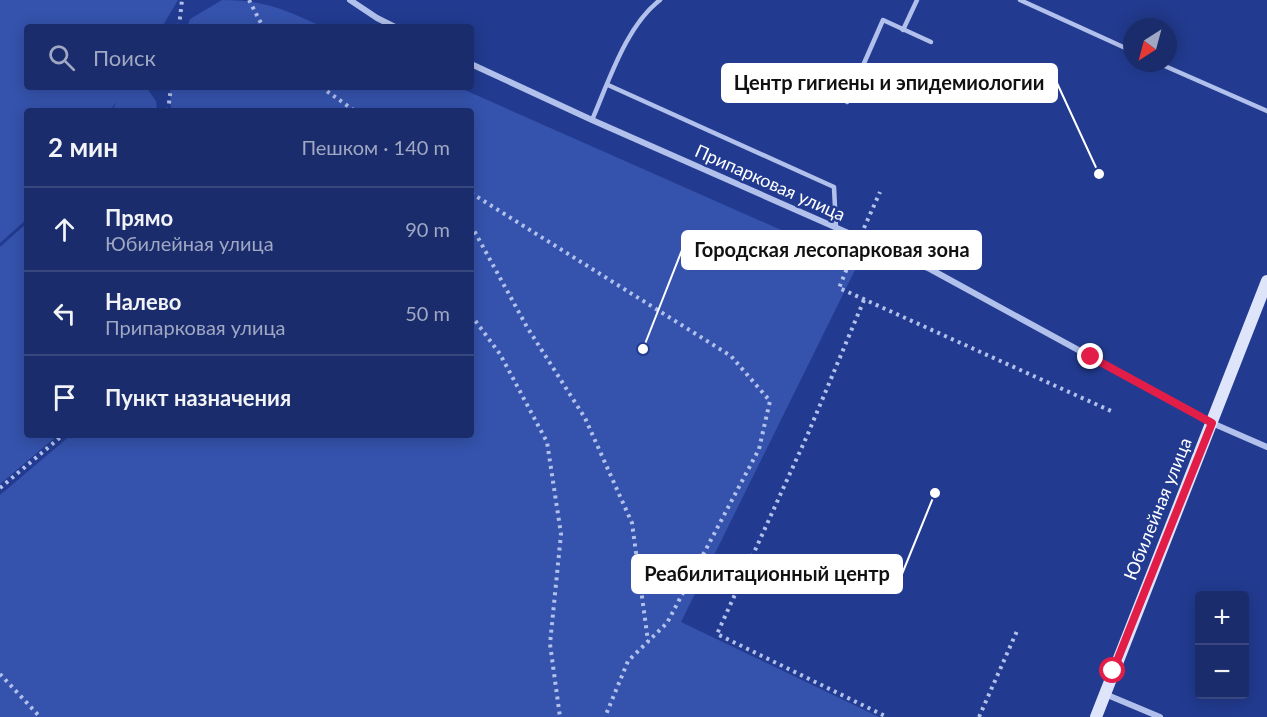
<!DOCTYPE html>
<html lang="ru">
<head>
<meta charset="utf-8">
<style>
  body { margin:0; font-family:Lato,sans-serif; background:#233472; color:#f1f3f6 }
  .controls { position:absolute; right:18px; bottom:18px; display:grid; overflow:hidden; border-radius:6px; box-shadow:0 3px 15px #0003 }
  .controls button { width:54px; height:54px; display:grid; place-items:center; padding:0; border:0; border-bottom:2px solid #38487f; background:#1a2c6c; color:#f1f3f6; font:30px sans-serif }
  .compass { position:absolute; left:1123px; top:18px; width:54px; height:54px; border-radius:50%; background:#1a2c6c; box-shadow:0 3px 15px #0003; rotate:216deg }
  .stop { position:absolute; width:18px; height:18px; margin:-14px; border:4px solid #e11d48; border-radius:50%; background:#fff }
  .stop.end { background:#e11d48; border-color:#fff; box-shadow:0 2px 6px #0008 }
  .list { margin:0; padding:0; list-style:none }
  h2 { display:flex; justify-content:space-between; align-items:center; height:78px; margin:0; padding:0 24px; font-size:26px }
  h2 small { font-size:20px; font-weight:400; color:#9fa7c2 }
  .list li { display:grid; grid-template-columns:39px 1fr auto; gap:18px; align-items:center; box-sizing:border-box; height:84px; padding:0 24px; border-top:2px solid #38487f }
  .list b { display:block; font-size:22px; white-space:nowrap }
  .list p { margin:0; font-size:20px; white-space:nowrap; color:#9fa7c2 }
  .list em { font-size:20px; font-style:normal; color:#9fa7c2 }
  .icon { flex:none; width:33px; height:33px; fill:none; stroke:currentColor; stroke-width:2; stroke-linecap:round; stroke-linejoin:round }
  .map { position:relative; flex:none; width:1267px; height:717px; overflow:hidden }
  .search { position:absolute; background:#1a2c6c; box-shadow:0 3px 15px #0003; left:24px; top:24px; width:450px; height:66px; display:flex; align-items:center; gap:15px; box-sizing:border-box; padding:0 21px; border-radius:6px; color:#9fa7c2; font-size:22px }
  .panel { position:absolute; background:#1a2c6c; box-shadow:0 3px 15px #0003; left:24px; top:108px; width:450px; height:330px; border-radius:6px }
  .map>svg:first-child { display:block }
  .green { fill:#3553ad }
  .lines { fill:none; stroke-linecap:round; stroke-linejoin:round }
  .path { stroke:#b2c1ec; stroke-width:4; stroke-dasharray:3 4.5; stroke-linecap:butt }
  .lane { stroke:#b2c1ec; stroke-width:4.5 }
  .street { stroke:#b2c1ec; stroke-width:6 }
  .secondary { stroke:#dee4fa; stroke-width:12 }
  .route { stroke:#e11d48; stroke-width:8 }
  .labels { text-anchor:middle; stroke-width:5; stroke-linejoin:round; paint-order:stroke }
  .street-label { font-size:18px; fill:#fff; stroke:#223b90 }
  .leader { fill:none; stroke:#fff; stroke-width:2 }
  .callout-dot { fill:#fff; stroke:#223b90; stroke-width:2 }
  .callout { fill:#fff; stroke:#fff; stroke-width:2 }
  .callout-label { font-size:20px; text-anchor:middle; font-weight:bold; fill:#111 }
</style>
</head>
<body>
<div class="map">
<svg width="1267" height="717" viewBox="0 0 1267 717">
  <rect width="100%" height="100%" fill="#223b90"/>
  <g class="green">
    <polygon points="0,0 178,0 162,27 27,27 27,87 146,87 156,101 157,111 113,111 116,102 110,111 27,111 27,219 0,243"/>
    <path d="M 222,0 C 265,0 285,10 323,27 L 187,27 L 190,19 Z"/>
    <polygon points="170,87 458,87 858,264 681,622 879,717 0,717 0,495 71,435 471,435 471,111 171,111"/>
    <polygon points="27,223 27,435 58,435 0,484 0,247"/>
  </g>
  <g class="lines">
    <g class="path">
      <polyline points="249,0 263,27"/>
      <polyline points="179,27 182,0"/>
      <polyline points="321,87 355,111"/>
      <polyline points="168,111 171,87"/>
      <polyline points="471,193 731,356 770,401 759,449 667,623 628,661 605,717"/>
      <polyline points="471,225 527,327 585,418 632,523 648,641"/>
      <polyline points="864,228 880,192"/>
      <polyline points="855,249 839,288 1111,411"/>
      <polyline points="864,300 807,436 717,634 887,717"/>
      <polyline points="471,315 500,354 547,442 561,534 550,644 560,717"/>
      <polyline points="0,488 63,435"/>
      <polyline points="0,674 40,717"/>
      <polyline points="979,717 1017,631"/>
    </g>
    <g class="lane">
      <polyline points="1020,0 1132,51"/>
      <polyline points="903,30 917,0"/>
      <polyline points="1158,63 1267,111"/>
      <polyline points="608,85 834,187 836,228"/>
      <polyline points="847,102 883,20 931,42"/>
      <path d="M 592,120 C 609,81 626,26 660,0"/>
    </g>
    <g class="street">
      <polyline points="350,0 377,18 395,27"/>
      <polyline points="471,64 592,120 930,269 1212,423 1267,447"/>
      <polyline points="1105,694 1160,717"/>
    </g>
    <polyline class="secondary" points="1096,717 1267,281"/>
  </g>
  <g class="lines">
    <polyline class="route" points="1091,357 1212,423 1113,671"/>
  </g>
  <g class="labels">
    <g class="street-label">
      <text transform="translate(770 183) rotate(24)" y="6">Припарковая улица</text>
      <text transform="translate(1158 509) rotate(-68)" y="6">Юбилейная улица</text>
    </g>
  </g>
  <path class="leader" d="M1099 174L1057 83M643 349L682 250M935 493L902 574"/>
  <g class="callout-dot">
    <circle cx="1099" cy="174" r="6"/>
    <circle cx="643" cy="349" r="6"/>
    <circle cx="935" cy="493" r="6"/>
  </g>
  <g class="callout">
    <rect x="722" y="64" width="335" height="38" rx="6"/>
    <rect x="682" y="231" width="299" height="38" rx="6"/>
    <rect x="632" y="555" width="270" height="38" rx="6"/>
  </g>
  <g class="callout-label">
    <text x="889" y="90">Центр гигиены и эпидемиологии</text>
    <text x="832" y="257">Городская лесопарковая зона</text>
    <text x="767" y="581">Реабилитационный центр</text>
  </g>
</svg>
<div class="controls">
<button>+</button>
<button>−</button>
</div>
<svg class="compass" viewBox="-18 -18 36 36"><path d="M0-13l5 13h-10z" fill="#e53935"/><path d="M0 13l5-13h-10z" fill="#9fa7c2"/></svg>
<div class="stop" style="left:1113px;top:671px"></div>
<div class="stop end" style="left:1091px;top:357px"></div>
<div class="search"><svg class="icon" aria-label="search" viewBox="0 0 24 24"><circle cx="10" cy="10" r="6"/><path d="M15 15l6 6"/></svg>Поиск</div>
<section class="panel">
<h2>2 мин<small>Пешком · 140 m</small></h2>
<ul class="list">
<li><svg class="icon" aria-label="ahead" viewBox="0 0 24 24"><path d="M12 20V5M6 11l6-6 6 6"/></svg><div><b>Прямо</b><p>Юбилейная улица</p></div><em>90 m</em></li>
<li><svg class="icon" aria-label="left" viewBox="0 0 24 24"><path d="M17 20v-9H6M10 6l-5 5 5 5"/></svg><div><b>Налево</b><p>Припарковая улица</p></div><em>50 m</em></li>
<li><svg class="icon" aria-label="arrive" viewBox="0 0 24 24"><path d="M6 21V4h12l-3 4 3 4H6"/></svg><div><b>Пункт назначения</b></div></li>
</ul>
</section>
</div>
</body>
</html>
